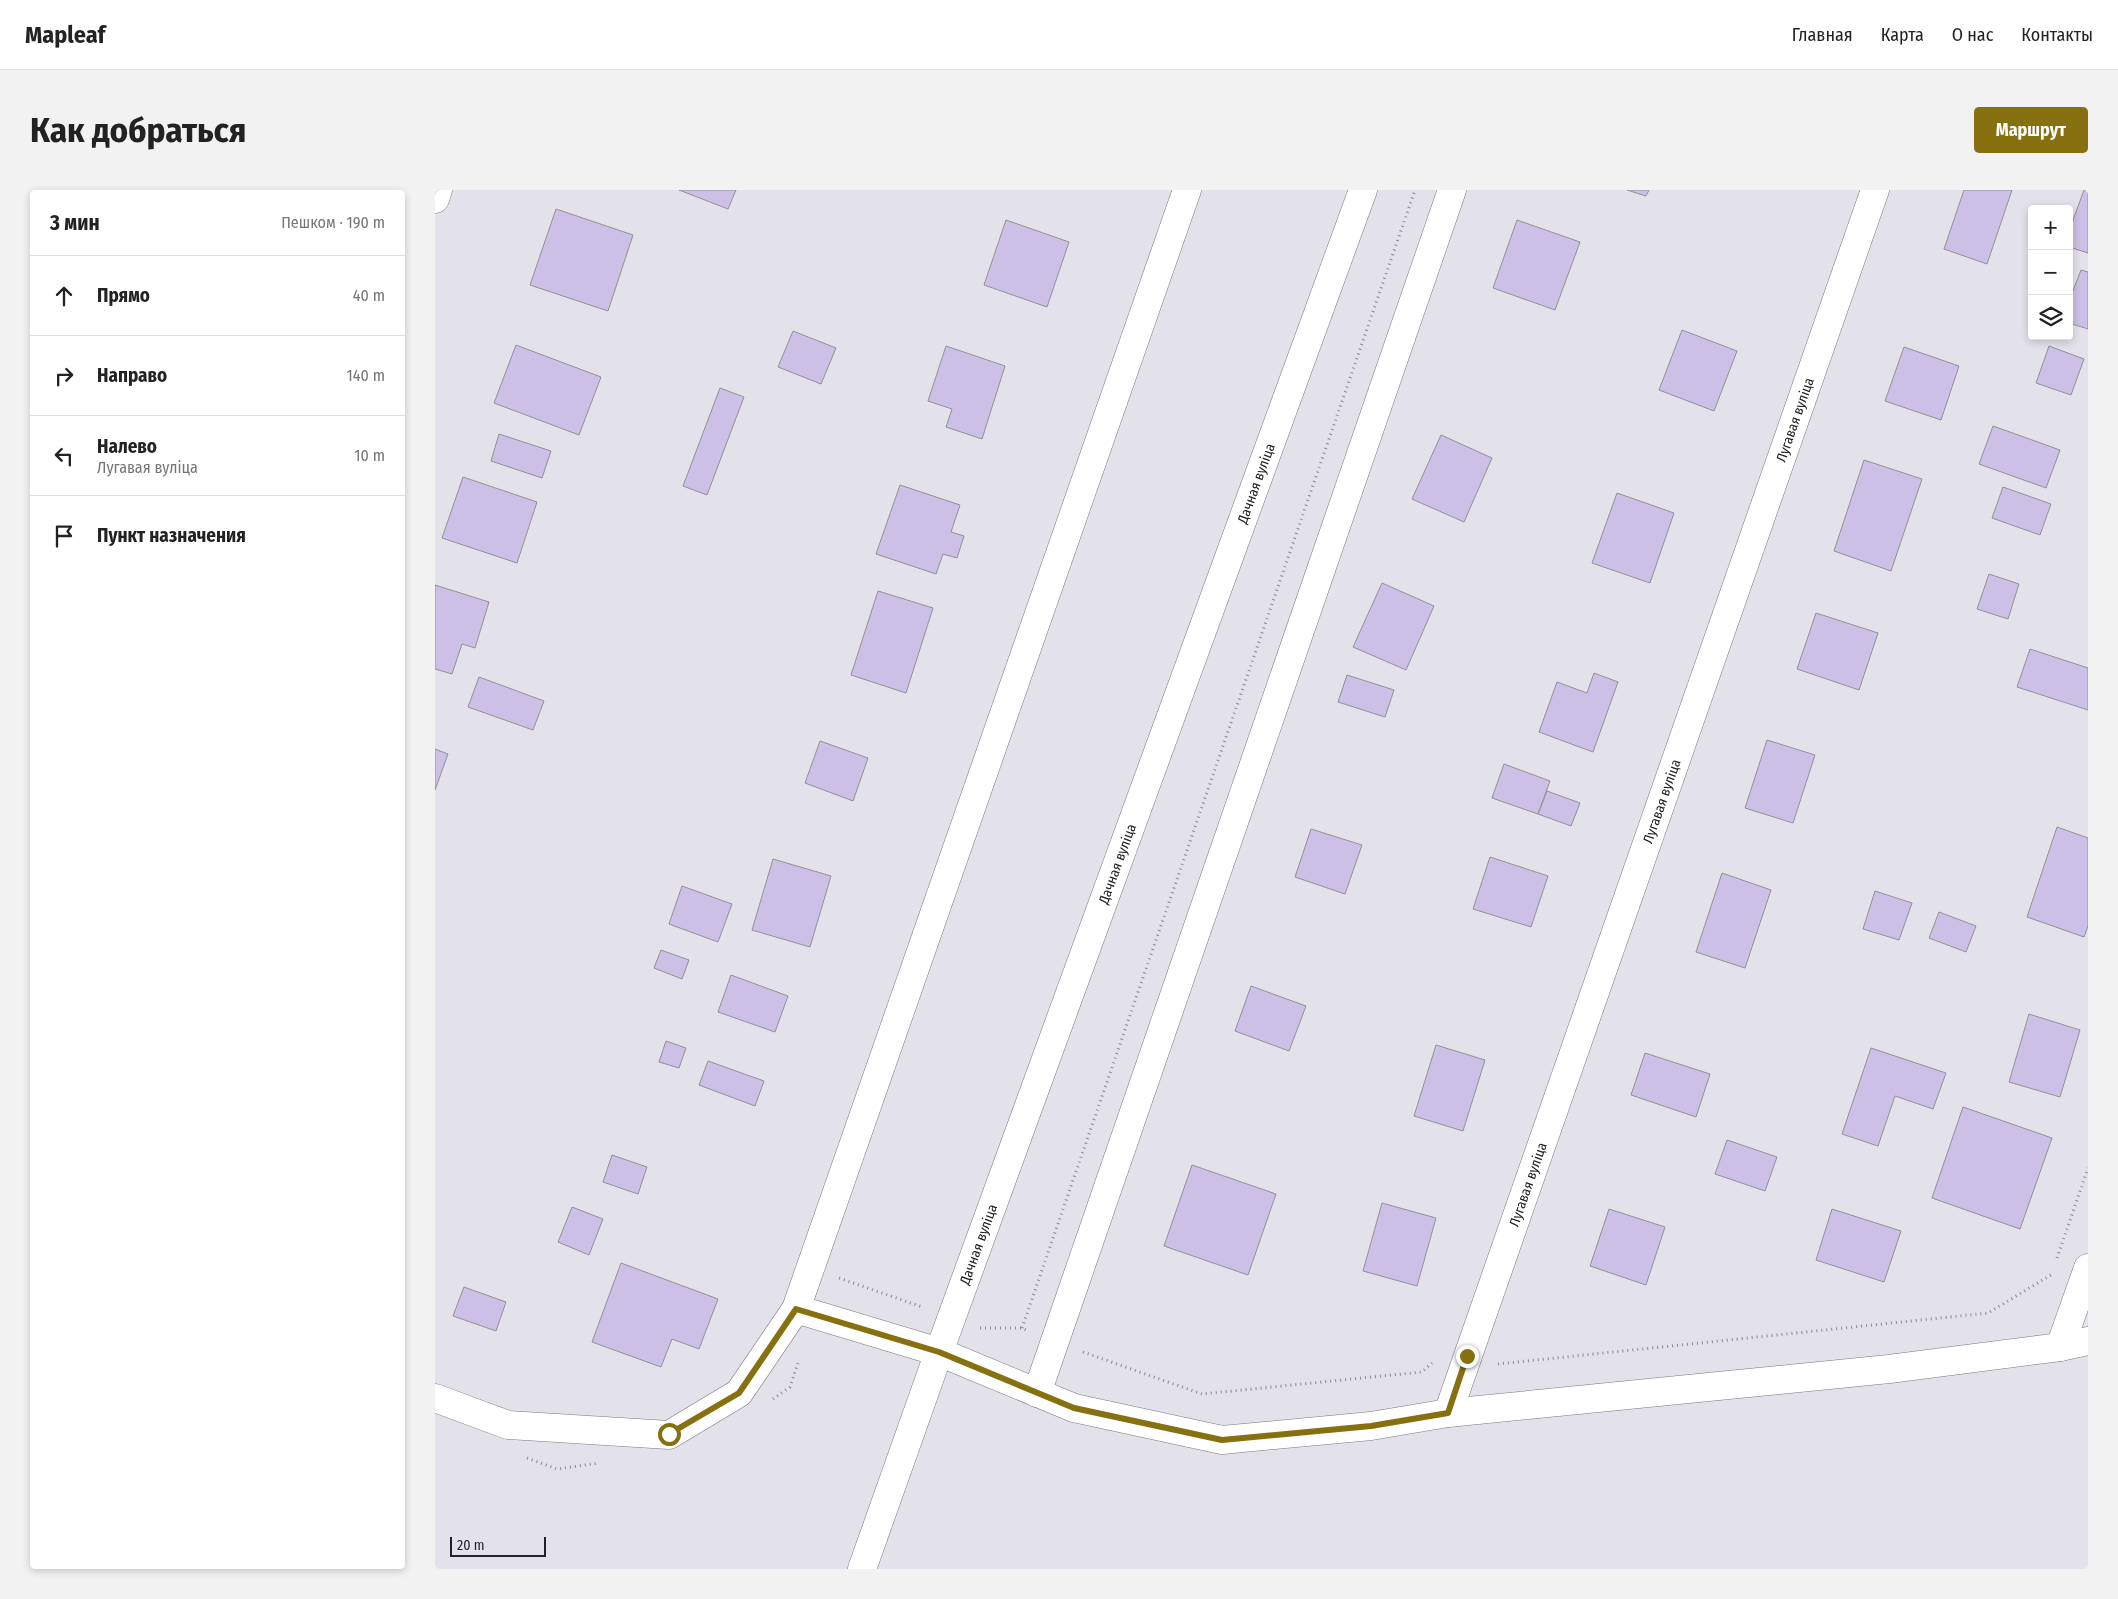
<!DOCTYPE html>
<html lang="ru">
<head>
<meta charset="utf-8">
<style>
  body { margin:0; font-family:"Fira Sans Condensed",sans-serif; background:#f2f2f2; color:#222 }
  .controls { position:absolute; right:15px; top:15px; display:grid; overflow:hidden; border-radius:5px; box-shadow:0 2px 8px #0003 }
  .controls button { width:45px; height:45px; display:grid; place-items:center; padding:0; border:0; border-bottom:1px solid #e0e0e0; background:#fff; color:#222; font:25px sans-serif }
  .scale { position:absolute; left:15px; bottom:12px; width:96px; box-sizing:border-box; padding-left:5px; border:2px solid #222124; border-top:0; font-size:14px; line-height:18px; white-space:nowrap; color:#222124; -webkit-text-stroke:4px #e3e1e9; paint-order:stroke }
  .stop { position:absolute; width:15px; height:15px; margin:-11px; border:4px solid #867010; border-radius:50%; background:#fff }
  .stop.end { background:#867010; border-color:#fff; box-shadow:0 1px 5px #0008 }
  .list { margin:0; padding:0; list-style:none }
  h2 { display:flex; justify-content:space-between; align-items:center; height:65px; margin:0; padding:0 20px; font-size:21px }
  h2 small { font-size:16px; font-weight:400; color:#767676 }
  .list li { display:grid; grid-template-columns:32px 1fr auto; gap:15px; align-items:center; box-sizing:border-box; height:80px; padding:0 20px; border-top:1px solid #e0e0e0 }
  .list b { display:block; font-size:19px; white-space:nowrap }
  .list p { margin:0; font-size:16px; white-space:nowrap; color:#767676 }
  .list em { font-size:16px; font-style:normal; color:#767676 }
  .icon { flex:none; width:28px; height:28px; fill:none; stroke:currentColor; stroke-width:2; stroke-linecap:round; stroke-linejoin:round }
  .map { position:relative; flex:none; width:1653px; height:1379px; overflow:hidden; border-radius:5px }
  header { display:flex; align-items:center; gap:30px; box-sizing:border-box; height:70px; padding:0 25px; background:#fff; border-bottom:1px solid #e0e0e0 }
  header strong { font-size:24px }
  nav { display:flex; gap:28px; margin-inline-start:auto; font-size:18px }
  .intro { display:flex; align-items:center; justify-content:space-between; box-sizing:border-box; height:120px; padding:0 30px }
  h1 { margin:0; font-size:35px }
  .button { padding:12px 22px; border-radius:5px; background:#867010; color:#fff; font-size:18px; font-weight:700 }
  main { display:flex; gap:30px; padding:0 30px }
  aside { flex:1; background:#fff; border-radius:5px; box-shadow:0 2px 8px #0003 }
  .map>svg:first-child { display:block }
  .building { fill:#ccc0e6; stroke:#929097 }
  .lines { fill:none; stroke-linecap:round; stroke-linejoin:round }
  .minor-casing { stroke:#7a7880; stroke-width:29 }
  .path { stroke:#8b8a8f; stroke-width:3; stroke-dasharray:1 4; stroke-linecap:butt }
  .minor { stroke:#fff; stroke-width:28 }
  .route { stroke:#867010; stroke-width:6 }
  .labels { text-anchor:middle; stroke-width:4; stroke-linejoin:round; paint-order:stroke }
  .street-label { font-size:14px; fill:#222124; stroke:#e3e1e9 }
</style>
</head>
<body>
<header>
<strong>Mapleaf</strong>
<nav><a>Главная</a><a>Карта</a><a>О нас</a><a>Контакты</a></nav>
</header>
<div class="intro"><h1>Как добраться</h1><a class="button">Маршрут</a></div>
<main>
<aside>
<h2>3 мин<small>Пешком · 190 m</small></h2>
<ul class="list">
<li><svg class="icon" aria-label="ahead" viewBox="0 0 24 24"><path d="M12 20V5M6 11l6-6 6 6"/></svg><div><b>Прямо</b></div><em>40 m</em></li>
<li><svg class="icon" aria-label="right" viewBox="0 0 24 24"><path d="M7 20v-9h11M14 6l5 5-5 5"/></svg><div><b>Направо</b></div><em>140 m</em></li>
<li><svg class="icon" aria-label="left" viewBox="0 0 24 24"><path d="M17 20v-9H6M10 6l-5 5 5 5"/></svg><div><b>Налево</b><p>Лугавая вуліца</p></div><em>10 m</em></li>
<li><svg class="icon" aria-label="arrive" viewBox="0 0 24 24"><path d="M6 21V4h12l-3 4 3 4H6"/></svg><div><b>Пункт назначения</b></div></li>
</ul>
</aside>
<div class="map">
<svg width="1653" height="1379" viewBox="0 0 1653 1379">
  <rect width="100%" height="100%" fill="#e3e1e9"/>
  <g class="building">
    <polygon points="244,0 301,0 293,19"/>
    <polygon points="1192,0 1214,0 1211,6"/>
    <polygon points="1529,0 1577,0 1552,74 1509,59"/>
    <polygon points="1649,0 1653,0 1653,63 1634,57 1634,41"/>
    <polygon points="121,19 198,45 173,121 95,95"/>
    <polygon points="571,30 634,52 612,117 549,95"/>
    <polygon points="1082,30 1145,52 1120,120 1058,98"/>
    <polygon points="1646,80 1653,82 1653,139 1634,133 1634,111"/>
    <polygon points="1247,140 1302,161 1279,221 1224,200"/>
    <polygon points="358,141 401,158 386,194 343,177"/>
    <polygon points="81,155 166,187 144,245 59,213"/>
    <polygon points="511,156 570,176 547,249 511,237 517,219 493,211"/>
    <polygon points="1614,156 1649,169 1636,205 1601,193"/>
    <polygon points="1469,157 1524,176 1506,230 1450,211"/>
    <polygon points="285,198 309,207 272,305 248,296"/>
    <polygon points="1558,236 1625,260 1611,298 1544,274"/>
    <polygon points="64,244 116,261 107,288 56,271"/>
    <polygon points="1006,245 1057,268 1029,332 977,309"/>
    <polygon points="1429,270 1487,289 1456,381 1399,361"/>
    <polygon points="28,287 102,312 82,373 7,348"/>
    <polygon points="465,295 525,315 516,342 529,346 522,368 508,364 501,384 441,364"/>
    <polygon points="1568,297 1616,314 1605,345 1557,328"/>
    <polygon points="1182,303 1239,323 1215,393 1157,373"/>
    <polygon points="1554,384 1584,394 1573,429 1542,419"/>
    <polygon points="947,393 999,416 971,480 918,457"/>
    <polygon points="0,395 54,412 40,458 27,454 17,484 0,479"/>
    <polygon points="443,401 498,418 471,503 416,485"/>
    <polygon points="1381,423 1443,443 1424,500 1362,479"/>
    <polygon points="1595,459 1653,478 1653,520 1582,497"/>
    <polygon points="1159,483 1183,492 1158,562 1104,542 1122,492 1152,503"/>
    <polygon points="912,485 959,500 950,527 903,512"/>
    <polygon points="44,487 109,511 98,540 33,517"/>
    <polygon points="1332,550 1380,565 1358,633 1310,618"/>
    <polygon points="385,551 433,568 418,611 370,593"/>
    <polygon points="0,559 13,564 0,600"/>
    <polygon points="1069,574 1115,591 1103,624 1057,608"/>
    <polygon points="1112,601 1145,613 1136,636 1103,624"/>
    <polygon points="1622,637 1653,648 1653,736 1649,747 1592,727"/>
    <polygon points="876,639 927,655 910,704 860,687"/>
    <polygon points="1055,667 1113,686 1096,737 1038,719"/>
    <polygon points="338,669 396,686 375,757 317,740"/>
    <polygon points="1287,683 1336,700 1310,778 1261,762"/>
    <polygon points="247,696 297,714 283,752 234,734"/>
    <polygon points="1440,701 1477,713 1464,750 1428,739"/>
    <polygon points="1504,722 1541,736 1531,762 1494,748"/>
    <polygon points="226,760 254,770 247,789 219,778"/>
    <polygon points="296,785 353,806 340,842 283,822"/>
    <polygon points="816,796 871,816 854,861 800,841"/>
    <polygon points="1594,824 1645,840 1625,907 1574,892"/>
    <polygon points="231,851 251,858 244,878 224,872"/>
    <polygon points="1001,855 1050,870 1028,941 979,926"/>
    <polygon points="1436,858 1511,883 1498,919 1460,906 1443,956 1407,944"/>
    <polygon points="1210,863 1275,884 1261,927 1196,905"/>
    <polygon points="273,871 329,891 320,916 264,895"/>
    <polygon points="1528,917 1617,948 1585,1039 1497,1008"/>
    <polygon points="1292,950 1342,967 1330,1001 1280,984"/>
    <polygon points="177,965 212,977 203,1004 168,992"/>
    <polygon points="757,975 841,1004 813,1085 729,1056"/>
    <polygon points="947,1013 1001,1028 982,1096 928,1081"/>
    <polygon points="137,1017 168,1029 154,1065 123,1052"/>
    <polygon points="1174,1019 1230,1037 1211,1095 1155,1076"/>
    <polygon points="1397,1019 1466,1041 1449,1092 1381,1070"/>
    <polygon points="186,1073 283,1109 264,1159 237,1149 226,1177 157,1152"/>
    <polygon points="29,1097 71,1112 61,1141 18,1126"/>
  </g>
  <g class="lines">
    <defs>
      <g id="minor">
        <polyline points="0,9 3,0"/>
        <polyline points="361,1119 504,1162 639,1218 787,1250 936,1236 1013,1223 1454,1179 1625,1157 1653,1151"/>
        <polyline points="1625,1157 1653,1078"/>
        <polyline points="602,1203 1017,0"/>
        <polyline points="0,1208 73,1235 234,1245 304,1203 361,1119 752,0"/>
        <path id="s1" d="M 1013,1223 L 1440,0"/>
        <path id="s2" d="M 427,1379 L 504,1162 L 928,0"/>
      </g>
    </defs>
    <use href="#minor" class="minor-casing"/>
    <g class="path">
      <polyline points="1622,1068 1653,978"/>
      <polyline points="404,1088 487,1117"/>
      <polyline points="545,1138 587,1138 591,1140"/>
      <polyline points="587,1138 980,0"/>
      <polyline points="648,1162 767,1204 987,1182 997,1173"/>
      <polyline points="1063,1174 1553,1123 1616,1085"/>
      <polyline points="338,1209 355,1197 363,1173"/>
      <polyline points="92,1268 122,1279 164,1273"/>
    </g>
    <use href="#minor" class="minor"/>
  </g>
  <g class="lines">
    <polyline class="route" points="234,1244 304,1203 361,1119 504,1162 639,1218 787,1250 936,1236 1013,1223 1032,1166"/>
  </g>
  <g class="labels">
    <g class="street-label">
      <text dy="5" stroke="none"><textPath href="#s1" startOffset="1052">Лугавая вуліца</textPath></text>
      <text dy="5" stroke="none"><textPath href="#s2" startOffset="1155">Дачная вуліца</textPath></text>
      <text dy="5" stroke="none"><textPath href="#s1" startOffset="648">Лугавая вуліца</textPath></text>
      <text dy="5" stroke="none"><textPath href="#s2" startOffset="750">Дачная вуліца</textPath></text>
      <text dy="5" stroke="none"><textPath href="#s1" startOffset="242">Лугавая вуліца</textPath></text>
      <text dy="5" stroke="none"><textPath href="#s2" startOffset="345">Дачная вуліца</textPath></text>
    </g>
  </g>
</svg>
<div class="controls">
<button>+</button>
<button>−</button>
<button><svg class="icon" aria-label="layers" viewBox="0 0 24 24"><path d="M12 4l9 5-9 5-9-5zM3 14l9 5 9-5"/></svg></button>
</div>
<div class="scale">20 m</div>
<div class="stop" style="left:234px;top:1244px"></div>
<div class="stop end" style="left:1032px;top:1166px"></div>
</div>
</main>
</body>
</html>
